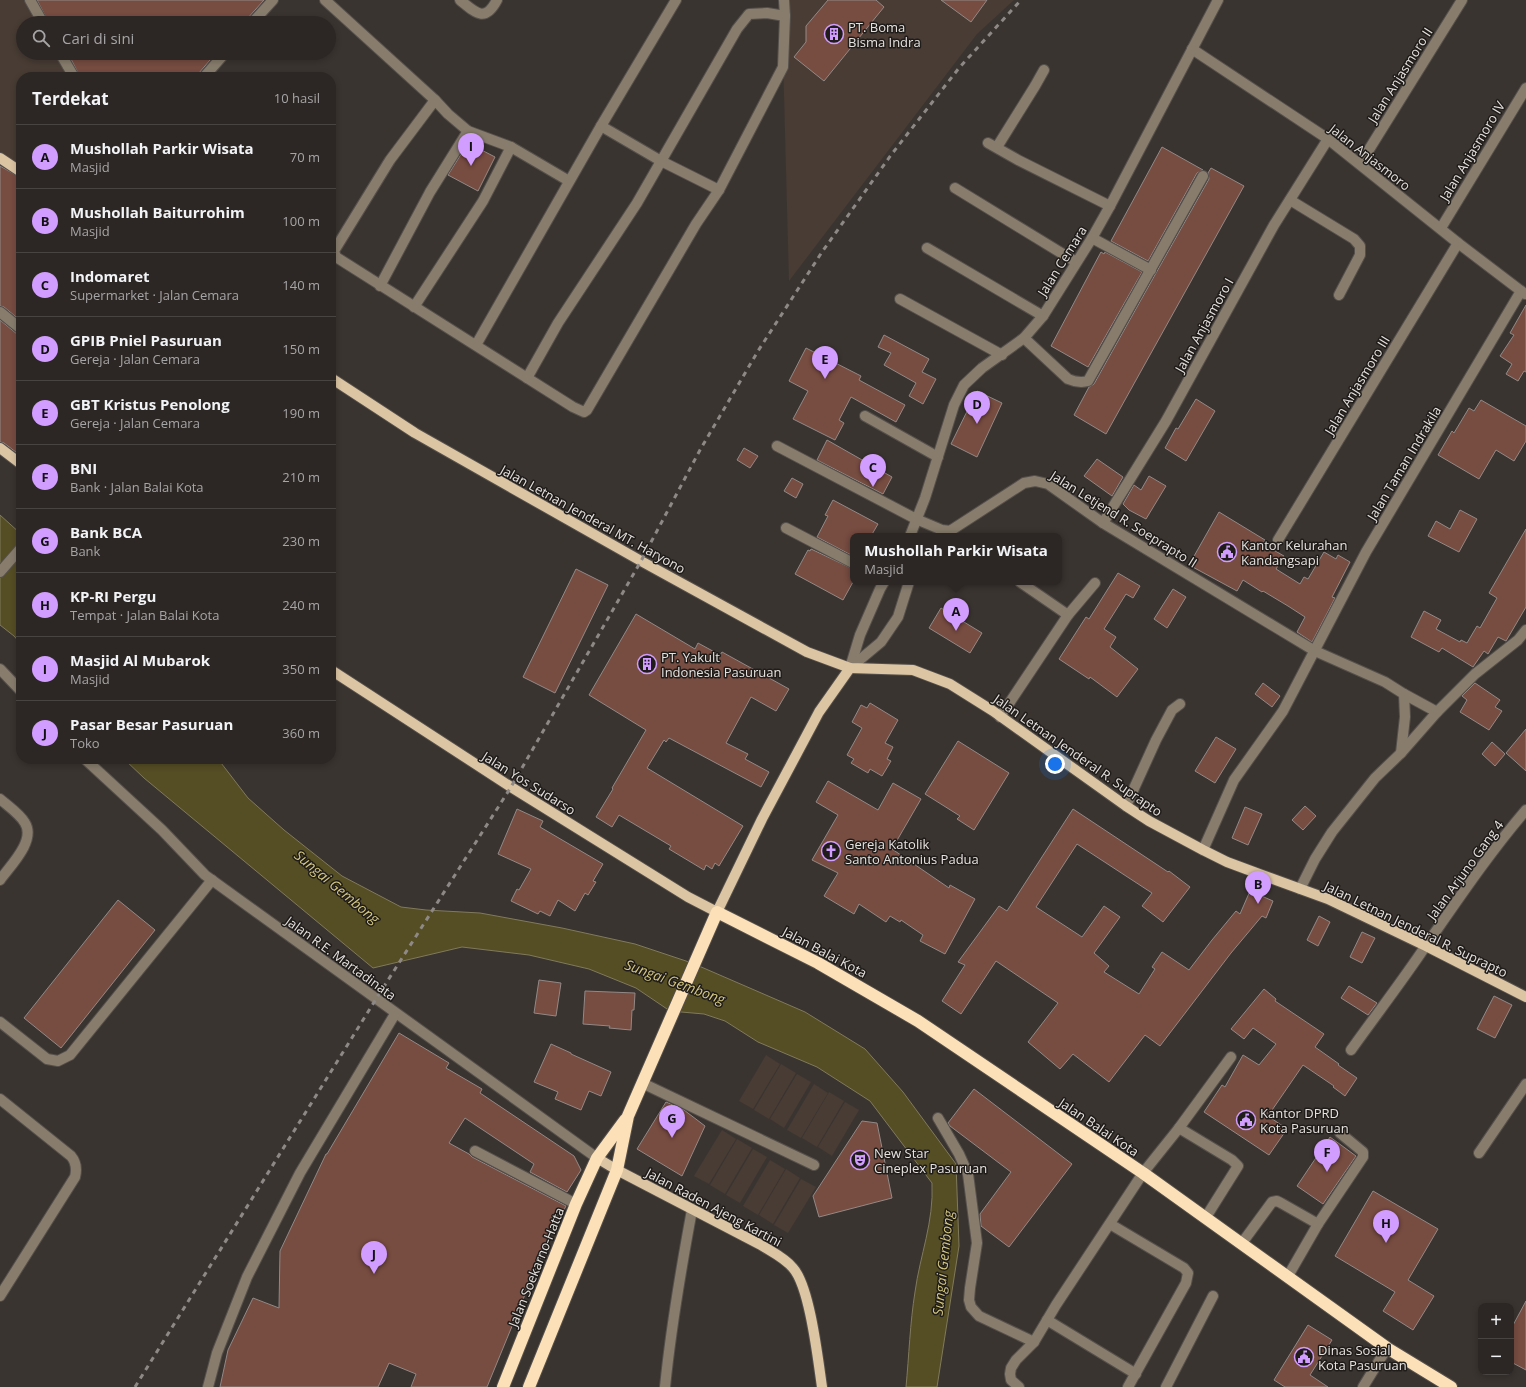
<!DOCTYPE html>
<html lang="id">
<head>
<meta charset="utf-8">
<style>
  body { margin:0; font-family:"Open Sans",sans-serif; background:#342f2c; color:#f1f3f6 }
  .controls { position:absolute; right:12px; bottom:12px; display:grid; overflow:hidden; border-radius:8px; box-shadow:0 2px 6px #0003 }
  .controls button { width:36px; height:36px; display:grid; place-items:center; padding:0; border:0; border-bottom:1px solid #484441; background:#2c2724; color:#f1f3f6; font:20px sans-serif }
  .you { position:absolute; left:1055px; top:764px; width:14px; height:14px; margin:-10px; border:3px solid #fff; border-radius:50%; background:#1a73e8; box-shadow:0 0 0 6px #1a73e833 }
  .badge { display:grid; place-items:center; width:26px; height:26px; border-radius:50%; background:#d19dfe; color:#111; font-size:13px; font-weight:700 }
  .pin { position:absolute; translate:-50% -33px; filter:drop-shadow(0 1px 2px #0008) }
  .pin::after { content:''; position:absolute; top:21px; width:14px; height:12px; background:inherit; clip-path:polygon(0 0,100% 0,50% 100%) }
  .popup { position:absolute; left:850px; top:533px; width:212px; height:52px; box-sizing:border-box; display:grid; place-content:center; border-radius:8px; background:#2c2724; filter:drop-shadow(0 1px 3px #0005); font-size:13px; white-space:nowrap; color:#a6a5a6 }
  .popup b { font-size:15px; color:#f1f3f6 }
  .popup::after { content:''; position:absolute; left:50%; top:100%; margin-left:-8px; border:8px solid transparent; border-top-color:#2c2724 }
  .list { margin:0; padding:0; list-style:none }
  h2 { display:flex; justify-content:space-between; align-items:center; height:52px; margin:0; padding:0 16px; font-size:17px }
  h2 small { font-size:13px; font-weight:400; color:#a6a5a6 }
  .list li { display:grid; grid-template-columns:26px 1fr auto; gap:12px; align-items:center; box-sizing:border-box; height:64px; padding:0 16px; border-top:1px solid #484441 }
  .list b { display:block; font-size:15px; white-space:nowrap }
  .list p { margin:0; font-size:13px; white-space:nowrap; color:#a6a5a6 }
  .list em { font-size:13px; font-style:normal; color:#a6a5a6 }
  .icon { flex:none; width:22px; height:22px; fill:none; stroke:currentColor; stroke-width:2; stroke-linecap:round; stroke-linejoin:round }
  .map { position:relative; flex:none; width:1526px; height:1387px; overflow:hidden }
  .search { position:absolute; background:#2c2724; box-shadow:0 2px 6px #0003; left:16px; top:16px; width:320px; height:44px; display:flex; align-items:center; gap:10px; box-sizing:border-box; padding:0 14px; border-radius:22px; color:#a6a5a6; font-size:15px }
  .panel { position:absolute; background:#2c2724; box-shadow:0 2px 6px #0003; left:16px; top:72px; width:320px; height:692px; border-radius:16px }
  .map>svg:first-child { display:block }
  .built { fill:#483c34 }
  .water { fill:#554d24; stroke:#807a5c }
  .building { fill:#774c41; stroke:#928986 }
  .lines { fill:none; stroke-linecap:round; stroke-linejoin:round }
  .minor-casing { stroke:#56504c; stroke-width:12 }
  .major-casing { stroke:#56504c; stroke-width:12 }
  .highway-casing { stroke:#56504c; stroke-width:14 }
  .minor { stroke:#887d6d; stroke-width:10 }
  .major { stroke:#dbc5a3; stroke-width:10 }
  .highway { stroke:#fce1b8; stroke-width:12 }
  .rail { stroke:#8e8986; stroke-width:3; stroke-dasharray:5 5; stroke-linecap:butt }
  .labels { text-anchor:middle; stroke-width:3; stroke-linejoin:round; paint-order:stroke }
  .poi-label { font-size:13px; fill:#e6e2e0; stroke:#1f1c1a; text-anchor:start }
  .street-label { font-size:13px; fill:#e6e2e0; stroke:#1f1c1a }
  .water-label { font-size:14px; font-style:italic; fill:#d4c781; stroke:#1f1c1a }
</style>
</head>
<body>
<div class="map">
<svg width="1526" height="1387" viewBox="0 0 1526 1387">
  <rect width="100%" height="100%" fill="#3a3430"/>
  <g class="built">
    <polygon points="0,0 30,0 43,23 23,23 23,53 60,53 74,77 21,77 21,172 0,158"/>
    <polygon points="784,0 1014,0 977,34 789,281 783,57"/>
    <polygon points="766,1055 780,1064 753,1109 739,1101"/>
    <polygon points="781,1064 796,1073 769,1119 754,1110"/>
    <polygon points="797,1074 811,1082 784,1128 770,1119"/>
    <polygon points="814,1084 828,1093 801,1138 787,1130"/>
    <polygon points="829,1092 844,1101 817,1147 802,1138"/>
    <polygon points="845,1102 859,1110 832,1156 818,1147"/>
    <polygon points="722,1130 736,1139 709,1184 694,1176"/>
    <polygon points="737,1139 752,1148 725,1194 710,1185"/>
    <polygon points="753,1149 767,1157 740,1203 726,1195"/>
    <polygon points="770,1160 785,1169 758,1215 743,1206"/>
    <polygon points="786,1169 800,1178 773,1224 759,1215"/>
    <polygon points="801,1179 816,1187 788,1233 774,1225"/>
  </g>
  <g class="water">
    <polygon points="0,515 21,534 21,644 14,636 0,625"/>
    <path d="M 124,759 L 218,759 L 248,798 L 284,830 L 342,876 L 401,907 L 426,910 L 480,913 L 562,928 L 635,944 L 692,963 L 805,1012 L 865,1049 L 903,1092 L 956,1164 L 959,1246 L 937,1387 L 906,1387 C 909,1356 910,1323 915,1292 C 920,1255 934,1222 932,1183 L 870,1101 L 817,1067 L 758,1042 L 725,1021 L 704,1014 L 670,1011 L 636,988 L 589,969 L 529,955 L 462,947 L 373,968 L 144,778 Z"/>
  </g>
  <g class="building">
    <polygon points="37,0 264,0 247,19 246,23 49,23"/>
    <polygon points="828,0 876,0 884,7 824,81 794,57 806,42 806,26"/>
    <polygon points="941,0 987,0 971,22"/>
    <polygon points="68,53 216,53 199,73 198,77 80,77"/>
    <polygon points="468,143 495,157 478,191 448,175"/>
    <polygon points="1162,147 1203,170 1197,173 1148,261 1111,241"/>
    <polygon points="0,166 21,178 21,321 4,307 0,306"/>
    <polygon points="1211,168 1244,186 1106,434 1074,415 1089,387 1094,384 1156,273 1209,179 1208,173"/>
    <polygon points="1101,252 1104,254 1105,252 1142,272 1088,367 1051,346"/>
    <polygon points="1526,305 1526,372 1524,371 1518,381 1506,374 1512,364 1500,356 1514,335 1510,333"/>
    <polygon points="0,320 17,334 21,335 21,456 4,443 0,442"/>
    <polygon points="884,335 929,359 922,372 936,379 923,404 909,396 916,383 884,365 891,353 878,347"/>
    <polygon points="806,348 861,376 859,380 905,405 896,422 851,397 839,420 844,423 835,440 793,419 808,391 789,381"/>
    <polygon points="977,391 1002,403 977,457 951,444"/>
    <polygon points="1196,399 1215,411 1186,461 1165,448 1176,428 1178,429"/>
    <polygon points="1481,400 1526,426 1526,441 1514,461 1496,450 1479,479 1438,455 1452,431 1454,433 1469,408 1474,411"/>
    <polygon points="827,440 892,477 883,494 817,460"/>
    <polygon points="744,448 758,456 750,468 737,460"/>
    <polygon points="1097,459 1123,477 1112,496 1084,476"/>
    <polygon points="1149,476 1166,486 1146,519 1129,510 1123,504 1134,485 1141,490"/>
    <polygon points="792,478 803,484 796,498 784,491"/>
    <polygon points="833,500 878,524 871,536 853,536 853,556 817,537 828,516 825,515"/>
    <polygon points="1460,510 1477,519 1459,552 1428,536 1436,521 1450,529"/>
    <polygon points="1219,512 1265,540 1263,544 1284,556 1276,569 1300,584 1304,577 1308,579 1324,552 1336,559 1338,555 1350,562 1332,597 1335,598 1312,642 1297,632 1305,617 1288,606 1263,591 1262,592 1243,580 1237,591 1189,565"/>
    <polygon points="1526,529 1526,607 1506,641 1498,637 1488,654 1484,651 1473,667 1442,648 1439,652 1411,637 1424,611 1441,620 1436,629 1460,642 1461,640 1467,643 1477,626 1480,628 1497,598 1489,593"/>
    <polygon points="811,549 853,569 853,582 843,600 795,574 808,550 810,551"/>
    <polygon points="576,569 608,585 555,693 523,677"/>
    <polygon points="1118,573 1140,586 1133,598 1126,594 1104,629 1116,637 1110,647 1138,669 1117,697 1090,677 1089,679 1059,659 1086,617 1089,619"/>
    <polygon points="1173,589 1186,597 1167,628 1154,619"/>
    <polygon points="941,608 982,633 970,653 929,628"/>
    <polygon points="636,614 695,649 698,643 720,655 722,652 789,689 776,711 751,697 726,743 748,754 745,759 769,772 761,787 669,738 666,742 664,740 647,768 743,826 719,866 715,863 712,869 706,865 704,870 669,849 671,846 619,815 612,827 596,817 613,789 612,788 646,730 589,695"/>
    <polygon points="1263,683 1280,696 1272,707 1255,694"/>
    <polygon points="1475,683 1500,700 1495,707 1502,711 1489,730 1460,712 1467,700 1462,696"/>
    <polygon points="870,703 898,720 885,743 893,747 887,759 891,761 882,776 870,769 868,773 851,763 854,759 847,755 862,728 852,722 861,705 867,708"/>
    <polygon points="1526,729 1526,771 1506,753"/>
    <polygon points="1216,737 1236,749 1215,783 1195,771"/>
    <polygon points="958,741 1009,773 974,830 957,819 960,816 925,794"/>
    <polygon points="1492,742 1505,754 1495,766 1482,754"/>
    <polygon points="828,781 878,810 893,783 921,799 892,849 949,888 950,885 975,899 945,954 920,941 923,935 901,920 900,922 890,916 886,922 859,904 854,914 824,896 838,873 812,860 838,815 816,802"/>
    <polygon points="1305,806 1316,816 1303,830 1292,820"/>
    <polygon points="1245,807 1262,814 1248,845 1232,838"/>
    <polygon points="517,809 543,821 540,827 603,864 593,881 596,882 588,895 585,893 575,911 558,900 550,916 540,911 538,914 511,901 517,889 519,890 531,869 498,854"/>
    <polygon points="1073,809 1168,872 1169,871 1190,887 1163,922 1142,906 1152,893 1077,844 1036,907 1082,937 1104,906 1120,917 1094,953 1109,966 1104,972 1139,994 1155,969 1152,967 1162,952 1189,970 1212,940 1236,911 1240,914 1250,891 1273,901 1266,918 1262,916 1231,953 1160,1046 1145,1035 1109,1082 1073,1054 1060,1069 1028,1042 1058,1003 996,961 961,1014 942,1001 965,965 958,962 999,906 1007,911"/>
    <polygon points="118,900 155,930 61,1048 24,1018"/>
    <polygon points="1319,916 1330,922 1318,946 1307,940"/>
    <polygon points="1362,932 1375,938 1362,963 1350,957"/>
    <polygon points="539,980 561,983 556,1016 534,1013"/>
    <polygon points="1349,986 1377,1003 1368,1015 1341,998"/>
    <polygon points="1264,989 1276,999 1275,1001 1324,1034 1315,1047 1339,1064 1338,1065 1357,1078 1345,1096 1333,1087 1334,1086 1303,1065 1268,1116 1287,1129 1269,1155 1204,1112 1222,1085 1225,1087 1243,1055 1259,1065 1276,1044 1253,1028 1244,1039 1231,1029"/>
    <polygon points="585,991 635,993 634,1010 632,1010 631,1030 609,1028 610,1026 583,1024"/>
    <polygon points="1494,996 1512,1005 1495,1038 1477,1029"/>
    <polygon points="399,1033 449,1063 446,1068 482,1089 480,1093 574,1156 581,1170 567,1192 530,1172 534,1164 465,1118 449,1143 469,1154 472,1157 566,1206 545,1246 487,1387 411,1387 416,1374 389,1363 378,1387 220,1387 228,1350 253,1298 279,1308 280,1251 326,1154 327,1154"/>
    <polygon points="551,1044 571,1053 571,1054 611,1072 601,1096 589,1091 581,1110 555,1099 558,1092 534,1082"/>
    <polygon points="974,1089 1072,1164 1009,1247 981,1226 980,1214 1011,1172 950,1126 948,1123"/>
    <polygon points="666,1102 684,1110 705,1126 682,1176 637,1149"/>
    <polygon points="862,1121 877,1123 892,1198 819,1217 813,1196"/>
    <polygon points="1330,1137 1356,1156 1323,1204 1297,1186"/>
    <polygon points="1373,1191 1438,1229 1408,1280 1434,1296 1413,1330 1383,1311 1395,1292 1335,1256"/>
    <polygon points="1526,1301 1526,1370 1511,1362 1511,1329"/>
    <polygon points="1308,1325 1332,1340 1310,1375 1328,1387 1285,1387 1274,1380"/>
  </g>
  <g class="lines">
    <defs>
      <g id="minor">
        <polyline points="30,0 43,23"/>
        <polyline points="325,0 435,100 448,114 468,131 511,147 483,201 414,307"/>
        <path d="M 460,0 C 476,13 485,23 497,0"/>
        <polyline points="252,23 273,0"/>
        <polyline points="1192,49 1328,139 1458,243 1525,294"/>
        <polyline points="60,53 74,77"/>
        <polyline points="204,77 225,53"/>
        <polyline points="435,100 390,160 334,251 336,257 573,407 584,412 587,410 696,224 719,190 783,67 785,16 784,0"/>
        <polyline points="601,126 661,161 719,190"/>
        <polyline points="988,143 1018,160 1110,206"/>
        <polyline points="511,147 569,181"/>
        <polyline points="997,147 1035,86 1044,70"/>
        <polyline points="1360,164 1462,0"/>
        <polyline points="955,188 1076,262"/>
        <polyline points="1290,200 1354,239 1360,246 1360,255 1339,295"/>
        <polyline points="1441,228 1526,88"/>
        <polyline points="1092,238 1151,270"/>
        <polyline points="927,248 1043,316"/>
        <polyline points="380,286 430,192 468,131"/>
        <polyline points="900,299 1002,355"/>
        <polyline points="0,312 21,329"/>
        <path d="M 1024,338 L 1068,379 C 1075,382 1081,383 1088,381 L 1203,176"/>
        <polyline points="476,345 601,126 676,0"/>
        <polyline points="527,378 558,323 637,203 737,29 749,14 767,13 785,16"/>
        <polyline points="865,416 938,457"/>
        <polyline points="777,446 916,519 942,530 950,531 1024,483 1035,481 1048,484 1103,523 1315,651 1385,682 1404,694 1405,717 1401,753"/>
        <polyline points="1103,523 1166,421 1274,225 1328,139"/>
        <polyline points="786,528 853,563"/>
        <polyline points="910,536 925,498 954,405 964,385 982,368 1024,338 1043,316 1092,238 1110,206 1218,0"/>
        <polyline points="1278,540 1458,243"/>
        <polyline points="0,572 21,548"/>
        <polyline points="1020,582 1068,615"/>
        <polyline points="850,668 881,642 898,617 909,582"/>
        <polyline points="850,668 860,635 880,589 884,582"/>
        <polyline points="0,669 21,691"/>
        <polyline points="1404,694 1437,712"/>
        <polyline points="1000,717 1068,615 1095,583"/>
        <polyline points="85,759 162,830 205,875 597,1158"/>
        <path d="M 0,799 C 8,806 20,814 25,823 C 36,841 10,866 0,880"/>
        <polyline points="1126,806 1156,740 1172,710 1180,704"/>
        <polyline points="1203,850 1234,780 1283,711 1366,552 1521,291"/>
        <polyline points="1300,889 1315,859 1332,832 1375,778 1401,753 1437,712 1475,674 1518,640 1526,630"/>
        <polyline points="0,1022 47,1059 58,1061 70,1055 212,880"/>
        <path d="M 1351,1050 C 1376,1015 1403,980 1427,944 C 1459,898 1490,852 1526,810"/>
        <polyline points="642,1083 814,1165"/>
        <path d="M 0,1099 L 71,1156 C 76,1162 77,1169 75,1177 L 0,1296"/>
        <polyline points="938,1118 959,1154 968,1174 977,1243 970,1288 969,1300 971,1307 979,1316 1034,1342"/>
        <polyline points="1179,1128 1232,1160 1238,1166 1206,1217"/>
        <polyline points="475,1151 576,1204"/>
        <polyline points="1479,1153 1526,1084"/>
        <polyline points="1110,1224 1184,1268 1188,1273 1186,1283 1128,1387"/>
        <polyline points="1318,1224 1363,1157 1363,1152 1340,1133"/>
        <polyline points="1242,1243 1272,1202 1277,1201 1281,1203 1318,1224 1288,1276"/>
        <polyline points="1047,1320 1136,1374"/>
        <polyline points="208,1387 217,1353 247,1277 300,1173 395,1014"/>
        <path d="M 665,1387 C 671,1327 681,1269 692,1210"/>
        <polyline points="1019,1387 1011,1380 1010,1374 1011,1368 1016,1360 1034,1342 1056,1305 1143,1173 1179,1128 1231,1057"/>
        <polyline points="1166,1387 1213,1296"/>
        <polyline points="1363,1387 1387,1348"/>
      </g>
      <g id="major">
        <polyline points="0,158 21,172"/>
        <polyline points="331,378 415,433 641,561 807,652 850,668 913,670 950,684 993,711 1126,806 1149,821 1203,850 1227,862 1262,875 1328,899 1426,946 1526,997"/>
        <polyline points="0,448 21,464"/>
        <polyline points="331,670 511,787 688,897 717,912 762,819 819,712 850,668"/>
        <path d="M 597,1158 L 617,1170 L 761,1245 C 772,1252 785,1258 793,1268 C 810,1287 818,1360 822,1387"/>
      </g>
      <g id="highway">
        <polyline points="503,1387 576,1204 597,1158 625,1120"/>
        <polyline points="529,1387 617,1170 628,1116 717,912 818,963 918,1021 1143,1173 1387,1348 1451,1387"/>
      </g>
    </defs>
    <use href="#minor" class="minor-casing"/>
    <use href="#major" class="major-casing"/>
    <use href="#highway" class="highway-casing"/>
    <use href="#minor" class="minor"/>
    <use href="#major" class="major"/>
    <use href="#highway" class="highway"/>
    <polyline class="rail" points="135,1387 376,999 511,787 641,561 700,450 758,351 822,252 891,155 959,68 1021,0"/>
  </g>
  <defs>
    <symbol id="building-ring" viewBox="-11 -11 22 22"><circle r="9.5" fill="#1f1c1a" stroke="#d19dfe" stroke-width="1.5"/><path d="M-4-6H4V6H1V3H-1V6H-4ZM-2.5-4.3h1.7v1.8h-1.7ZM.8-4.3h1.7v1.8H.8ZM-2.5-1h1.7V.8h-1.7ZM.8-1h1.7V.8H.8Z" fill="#d19dfe"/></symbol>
    <symbol id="civic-ring" viewBox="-11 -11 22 22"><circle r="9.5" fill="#1f1c1a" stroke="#d19dfe" stroke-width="1.5"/><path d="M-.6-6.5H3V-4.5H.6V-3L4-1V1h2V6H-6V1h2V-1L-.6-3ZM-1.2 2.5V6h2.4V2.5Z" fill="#d19dfe"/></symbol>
    <symbol id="church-ring" viewBox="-11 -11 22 22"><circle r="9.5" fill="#1f1c1a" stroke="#d19dfe" stroke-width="1.5"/><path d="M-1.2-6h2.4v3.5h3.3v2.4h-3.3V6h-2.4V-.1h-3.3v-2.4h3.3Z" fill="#d19dfe"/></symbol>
    <symbol id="theatre-ring" viewBox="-11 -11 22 22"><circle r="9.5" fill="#1f1c1a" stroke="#d19dfe" stroke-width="1.5"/><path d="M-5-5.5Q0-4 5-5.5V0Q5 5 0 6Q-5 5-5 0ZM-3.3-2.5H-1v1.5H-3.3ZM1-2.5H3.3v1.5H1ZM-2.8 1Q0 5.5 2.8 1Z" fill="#d19dfe"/></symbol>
  </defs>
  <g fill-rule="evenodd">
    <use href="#building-ring" x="823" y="23" width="22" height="22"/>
    <use href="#civic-ring" x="1216" y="541" width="22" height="22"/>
    <use href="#building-ring" x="636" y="653" width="22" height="22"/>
    <use href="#church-ring" x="820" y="840" width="22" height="22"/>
    <use href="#civic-ring" x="1235" y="1109" width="22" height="22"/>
    <use href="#theatre-ring" x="849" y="1149" width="22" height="22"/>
    <use href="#civic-ring" x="1293" y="1346" width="22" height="22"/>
  </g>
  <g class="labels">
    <g class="poi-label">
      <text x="848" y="32">PT. Boma<tspan x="848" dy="15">Bisma Indra</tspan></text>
      <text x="1241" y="550">Kantor Kelurahan<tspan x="1241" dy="15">Kandangsapi</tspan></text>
      <text x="661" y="662">PT. Yakult<tspan x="661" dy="15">Indonesia Pasuruan</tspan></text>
      <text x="845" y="849">Gereja Katolik<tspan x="845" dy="15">Santo Antonius Padua</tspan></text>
      <text x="1260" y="1118">Kantor DPRD<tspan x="1260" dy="15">Kota Pasuruan</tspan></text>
      <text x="874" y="1158">New Star<tspan x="874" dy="15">Cineplex Pasuruan</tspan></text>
      <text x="1318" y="1355">Dinas Sosial<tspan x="1318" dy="15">Kota Pasuruan</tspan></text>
    </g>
    <g class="street-label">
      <text transform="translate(1400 75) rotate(-58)" y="5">Jalan Anjasmoro II</text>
      <text transform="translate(1472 151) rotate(-59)" y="5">Jalan Anjasmoro IV</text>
      <text transform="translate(1370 157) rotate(38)" y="5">Jalan Anjasmoro</text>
      <text transform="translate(1062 261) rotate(-58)" y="5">Jalan Cemara</text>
      <text transform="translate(1204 325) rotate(-61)" y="5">Jalan Anjasmoro I</text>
      <text transform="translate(1357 385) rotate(-59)" y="5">Jalan Anjasmoro III</text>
      <text transform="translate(1404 463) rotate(-59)" y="5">Jalan Taman Indrakila</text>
      <text transform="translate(593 519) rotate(29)" y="5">Jalan Letnan Jenderal MT. Haryono</text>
      <text transform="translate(1124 519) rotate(32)" y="5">Jalan Letjend R. Soeprapto II</text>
      <text transform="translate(1078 755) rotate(35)" y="5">Jalan Letnan Jenderal R. Suprapto</text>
      <text transform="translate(529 783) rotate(32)" y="5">Jalan Yos Sudarso</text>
      <text transform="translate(1465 870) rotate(-54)" y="5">Jalan Arjuno Gang 4</text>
      <text transform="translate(1416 929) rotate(26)" y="5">Jalan Letnan Jenderal R. Suprapto</text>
      <text transform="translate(825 952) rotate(28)" y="5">Jalan Balai Kota</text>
      <text transform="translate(341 958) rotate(36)" y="5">Jalan R.E. Martadinata</text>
      <text transform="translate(1099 1127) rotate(34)" y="5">Jalan Balai Kota</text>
      <text transform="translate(714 1207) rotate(28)" y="5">Jalan Raden Ajeng Kartini</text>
      <text transform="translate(536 1267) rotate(-68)" y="5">Jalan Soekarno-Hatta</text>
    </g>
    <g class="water-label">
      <text transform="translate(337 887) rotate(40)" y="5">Sungai Gembong</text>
      <text transform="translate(675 982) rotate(20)" y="5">Sungai Gembong</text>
      <text transform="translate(943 1263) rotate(-84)" y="5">Sungai Gembong</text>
    </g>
  </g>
</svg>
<div class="controls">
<button>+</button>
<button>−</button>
</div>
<div class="you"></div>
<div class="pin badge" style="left:956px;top:631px">A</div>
<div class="popup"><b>Mushollah Parkir Wisata</b>Masjid</div>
<div class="pin badge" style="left:1258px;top:904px">B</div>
<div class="pin badge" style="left:873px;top:487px">C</div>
<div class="pin badge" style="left:977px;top:424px">D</div>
<div class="pin badge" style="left:825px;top:379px">E</div>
<div class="pin badge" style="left:1327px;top:1172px">F</div>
<div class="pin badge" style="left:672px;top:1138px">G</div>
<div class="pin badge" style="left:1386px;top:1243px">H</div>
<div class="pin badge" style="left:471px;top:166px">I</div>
<div class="pin badge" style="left:374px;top:1274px">J</div>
<div class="search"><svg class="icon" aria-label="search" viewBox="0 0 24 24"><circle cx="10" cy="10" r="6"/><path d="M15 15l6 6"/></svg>Cari di sini</div>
<section class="panel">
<h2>Terdekat<small>10 hasil</small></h2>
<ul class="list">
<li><span class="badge">A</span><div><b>Mushollah Parkir Wisata</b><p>Masjid</p></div><em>70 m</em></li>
<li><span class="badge">B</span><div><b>Mushollah Baiturrohim</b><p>Masjid</p></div><em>100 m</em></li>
<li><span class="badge">C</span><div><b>Indomaret</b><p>Supermarket · Jalan Cemara</p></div><em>140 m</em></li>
<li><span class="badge">D</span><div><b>GPIB Pniel Pasuruan</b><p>Gereja · Jalan Cemara</p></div><em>150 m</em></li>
<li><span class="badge">E</span><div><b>GBT Kristus Penolong</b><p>Gereja · Jalan Cemara</p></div><em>190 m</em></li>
<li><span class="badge">F</span><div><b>BNI</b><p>Bank · Jalan Balai Kota</p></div><em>210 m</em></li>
<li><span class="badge">G</span><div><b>Bank BCA</b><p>Bank</p></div><em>230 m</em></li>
<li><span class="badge">H</span><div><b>KP-RI Pergu</b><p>Tempat · Jalan Balai Kota</p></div><em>240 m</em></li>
<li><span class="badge">I</span><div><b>Masjid Al Mubarok</b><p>Masjid</p></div><em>350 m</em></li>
<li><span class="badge">J</span><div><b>Pasar Besar Pasuruan</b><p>Toko</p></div><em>360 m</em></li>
</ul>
</section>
</div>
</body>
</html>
